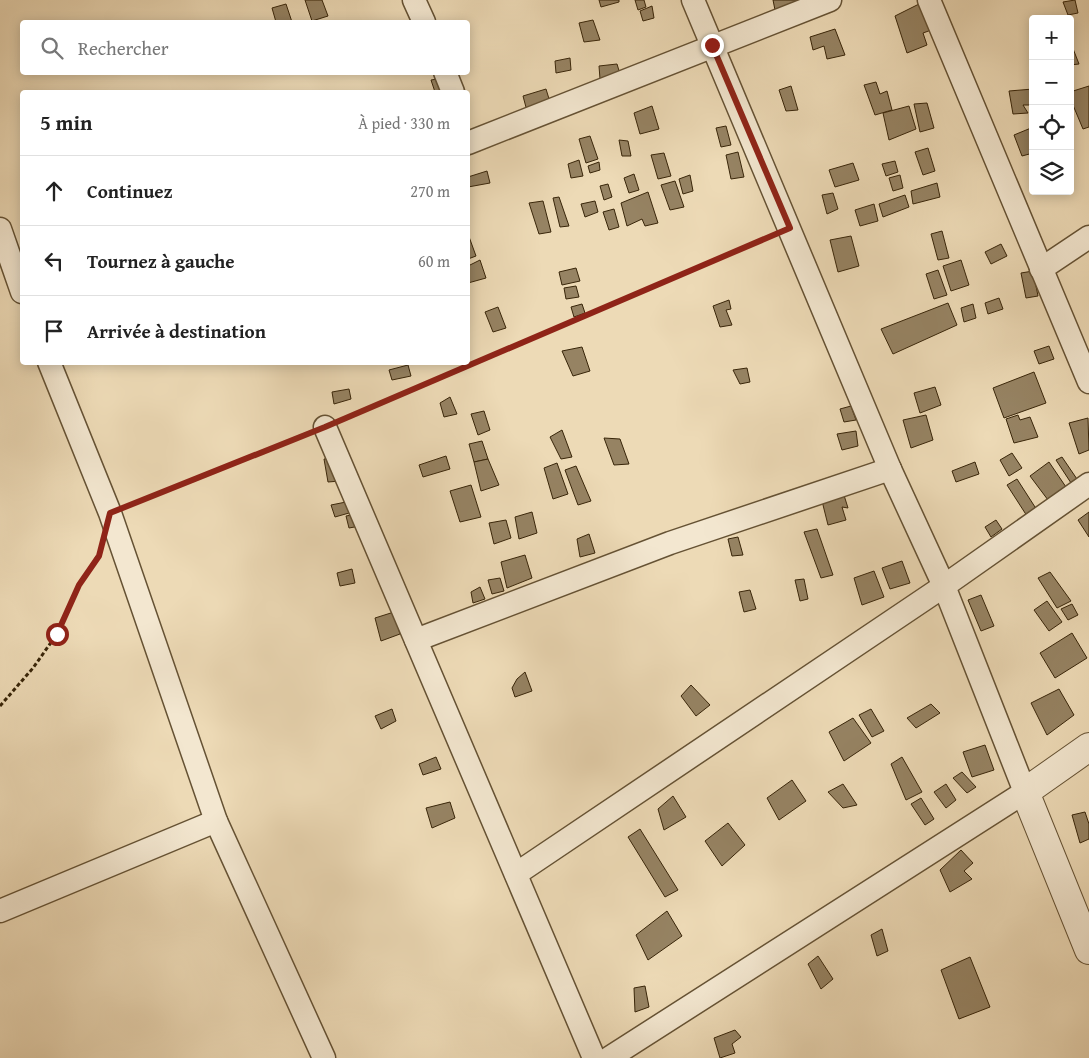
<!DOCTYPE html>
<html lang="fr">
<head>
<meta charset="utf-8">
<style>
  body { margin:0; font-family:"Gentium Book Plus",serif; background:#f6f6f6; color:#222 }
  .controls { position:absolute; right:15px; top:15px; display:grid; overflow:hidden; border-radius:5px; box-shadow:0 2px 12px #0003 }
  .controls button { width:45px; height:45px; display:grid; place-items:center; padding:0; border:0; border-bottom:1px solid #e0e0e0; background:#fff; color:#222; font:25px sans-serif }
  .stop { position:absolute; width:15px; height:15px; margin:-11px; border:4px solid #8f2418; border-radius:50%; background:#fff }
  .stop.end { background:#8f2418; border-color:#fff; box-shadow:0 1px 5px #0008 }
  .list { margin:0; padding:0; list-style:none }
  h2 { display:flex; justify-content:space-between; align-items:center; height:65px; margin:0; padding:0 20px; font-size:21px }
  h2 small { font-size:16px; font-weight:400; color:#767676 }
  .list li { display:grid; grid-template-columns:32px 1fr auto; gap:15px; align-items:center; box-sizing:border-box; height:70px; padding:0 20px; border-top:1px solid #e0e0e0 }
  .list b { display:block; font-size:19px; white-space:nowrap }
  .list em { font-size:16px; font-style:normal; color:#767676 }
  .icon { flex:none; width:28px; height:28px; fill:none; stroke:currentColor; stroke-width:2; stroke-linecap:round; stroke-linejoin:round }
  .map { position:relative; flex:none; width:1089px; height:1058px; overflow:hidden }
  .search { position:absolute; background:#fff; box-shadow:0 2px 12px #0003; left:20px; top:20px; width:450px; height:55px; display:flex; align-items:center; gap:12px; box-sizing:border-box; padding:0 18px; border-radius:5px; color:#767676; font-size:19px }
  .panel { position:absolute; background:#fff; box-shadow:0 2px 12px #0003; left:20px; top:90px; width:450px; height:275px; border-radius:5px }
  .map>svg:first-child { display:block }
  .building { fill:#968363; stroke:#382509 }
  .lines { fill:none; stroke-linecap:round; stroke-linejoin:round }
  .minor-casing { stroke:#655234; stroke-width:25 }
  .tertiary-casing { stroke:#655234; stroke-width:30 }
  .path { stroke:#382509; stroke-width:3; stroke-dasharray:4 2.5; stroke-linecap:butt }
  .minor { stroke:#f3e7d0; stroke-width:22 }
  .tertiary { stroke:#f3e7d0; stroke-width:28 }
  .route { stroke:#8f2418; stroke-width:6 }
</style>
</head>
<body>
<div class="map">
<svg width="1089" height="1058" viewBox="0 0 1089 1058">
  <rect width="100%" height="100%" fill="#eddab6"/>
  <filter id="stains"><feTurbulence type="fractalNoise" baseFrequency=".004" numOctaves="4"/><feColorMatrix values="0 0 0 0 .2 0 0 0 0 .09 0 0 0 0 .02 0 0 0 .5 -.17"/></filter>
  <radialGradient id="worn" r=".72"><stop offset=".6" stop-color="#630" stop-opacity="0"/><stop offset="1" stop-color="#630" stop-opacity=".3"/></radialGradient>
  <g class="building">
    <polygon points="305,0 322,0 328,16 312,21"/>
    <polygon points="599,0 619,0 619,2 601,7"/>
    <polygon points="635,0 644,0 646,7 638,10"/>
    <polygon points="773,0 797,0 799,6 775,10"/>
    <polygon points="1075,0 1078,13 1068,15 1063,2"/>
    <polygon points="921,3 934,29 923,33 927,45 907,53 895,16"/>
    <polygon points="286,4 292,22 276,22 272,8"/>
    <polygon points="652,6 654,18 643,21 640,11"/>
    <polygon points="593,20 600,40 584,42 579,23"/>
    <polygon points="835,29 845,55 827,59 824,46 813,50 810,37"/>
    <polygon points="1070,41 1079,64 1070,65"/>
    <polygon points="570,58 571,70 556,73 555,61"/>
    <polygon points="617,64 620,74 600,79 599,66"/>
    <polygon points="443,78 448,92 435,92 431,80"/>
    <polygon points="876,82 880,94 887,91 892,110 875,115 864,85"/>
    <polygon points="791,86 798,110 786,111 779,90"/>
    <polygon points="1089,86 1089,127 1083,129 1070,98 1070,92"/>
    <polygon points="546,89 550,102 527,111 523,96"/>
    <polygon points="1033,89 1033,105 1023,105 1028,113 1013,114 1009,91"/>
    <polygon points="927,103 934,128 920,132 914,104"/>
    <polygon points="652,106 659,129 640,134 634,113"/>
    <polygon points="909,106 916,129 889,140 883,113"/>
    <polygon points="726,126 731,145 721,147 716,128"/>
    <polygon points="1031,128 1033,153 1022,156 1014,135"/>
    <polygon points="590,136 598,159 586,163 579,139"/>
    <polygon points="619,140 628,141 631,156 622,156"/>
    <polygon points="928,148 935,171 923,175 915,152"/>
    <polygon points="738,152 744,177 731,179 726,155"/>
    <polygon points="664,153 671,176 658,179 651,155"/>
    <polygon points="579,160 583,176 571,178 568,164"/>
    <polygon points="895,161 898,172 886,176 882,164"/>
    <polygon points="599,162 600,170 590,173 588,166"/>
    <polygon points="853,163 859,180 835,187 829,170"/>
    <polygon points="487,171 490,183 468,187 468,177"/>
    <polygon points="634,174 639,190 629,193 624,178"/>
    <polygon points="690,175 693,191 683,194 679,179"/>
    <polygon points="900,175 903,188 893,191 889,178"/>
    <polygon points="675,181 684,207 670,210 661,185"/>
    <polygon points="937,183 940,197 913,204 911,191"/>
    <polygon points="608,184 612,197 604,200 600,186"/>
    <polygon points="648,192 658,223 645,226 642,219 627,226 621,203"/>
    <polygon points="833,193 838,209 827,214 822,195"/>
    <polygon points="905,195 909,207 883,217 879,204"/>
    <polygon points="559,197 569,226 560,227 553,198"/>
    <polygon points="543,201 551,232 539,234 529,203"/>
    <polygon points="595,201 598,212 585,217 581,204"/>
    <polygon points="874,204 878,221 860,226 855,210"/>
    <polygon points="614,209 619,227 609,230 603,212"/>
    <polygon points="942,231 949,258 938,260 931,234"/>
    <polygon points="468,234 476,256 468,259"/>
    <polygon points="851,236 859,266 838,272 830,240"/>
    <polygon points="1001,244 1007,256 991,264 985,252"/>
    <polygon points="480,260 486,278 468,283 468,266"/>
    <polygon points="961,260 969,285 951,291 943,266"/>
    <polygon points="576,268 580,281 562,285 559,272"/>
    <polygon points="938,270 947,295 934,299 926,274"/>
    <polygon points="1033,271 1038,296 1026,298 1021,273"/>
    <polygon points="576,286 579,297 566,299 564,288"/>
    <polygon points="999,298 1003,309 988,314 985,303"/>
    <polygon points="729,300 731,309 726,310 732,325 720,327 713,306"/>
    <polygon points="948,303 957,325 893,354 881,329"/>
    <polygon points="582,304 585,313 574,317 571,307"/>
    <polygon points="973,304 976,318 964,322 961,308"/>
    <polygon points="498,307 506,328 493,332 485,312"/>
    <polygon points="1049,346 1054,359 1039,364 1034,351"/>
    <polygon points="582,347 590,371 573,376 562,351"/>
    <polygon points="408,365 411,376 392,380 389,370"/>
    <polygon points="747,368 750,382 740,384 733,370"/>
    <polygon points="1034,372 1046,403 1004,418 993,388"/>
    <polygon points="935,387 941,405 920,413 914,393"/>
    <polygon points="349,389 351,399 334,404 332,392"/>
    <polygon points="450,397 457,414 444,417 440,403"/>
    <polygon points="851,406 856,420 844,422 840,409"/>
    <polygon points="484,411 490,430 478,435 471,414"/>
    <polygon points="926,415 933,440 911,448 903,420"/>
    <polygon points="1018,415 1020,420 1030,417 1038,437 1014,443 1006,419"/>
    <polygon points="1088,418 1089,450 1079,454 1069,423"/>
    <polygon points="562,430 572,457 561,459 550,437"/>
    <polygon points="856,431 858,446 842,450 837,434"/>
    <polygon points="604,438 620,439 629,464 614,465"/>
    <polygon points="482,441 488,459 474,462 469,444"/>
    <polygon points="1012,453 1022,468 1009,476 1000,460"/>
    <polygon points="446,456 450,469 423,477 419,465"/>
    <polygon points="1062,457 1079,482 1073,486 1056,460"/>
    <polygon points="335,458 340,481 328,482 324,459"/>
    <polygon points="488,459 499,485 481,491 474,462"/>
    <polygon points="975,462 979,474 956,482 952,471"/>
    <polygon points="1049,462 1066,487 1048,500 1030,476"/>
    <polygon points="557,463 568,494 553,499 544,468"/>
    <polygon points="576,466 591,501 578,505 565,470"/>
    <polygon points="1017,479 1035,507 1027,516 1007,485"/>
    <polygon points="471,485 481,517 460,522 450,491"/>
    <polygon points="843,492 848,508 842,507 846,520 828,525 822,501"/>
    <polygon points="346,502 349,513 335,517 331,505"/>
    <polygon points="532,512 537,533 519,539 515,517"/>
    <polygon points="1089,512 1089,537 1078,520"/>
    <polygon points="357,514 360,526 349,528 346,516"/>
    <polygon points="506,520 511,538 494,544 489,523"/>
    <polygon points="996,520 1002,529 991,537 985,527"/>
    <polygon points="817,529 833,575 821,578 804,532"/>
    <polygon points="589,534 595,553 580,557 577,539"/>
    <polygon points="738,537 743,555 732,556 728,539"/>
    <polygon points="525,555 532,578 507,588 501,562"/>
    <polygon points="902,561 910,583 890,589 882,568"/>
    <polygon points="352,569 355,583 340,586 337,573"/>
    <polygon points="874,571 884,597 862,605 854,578"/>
    <polygon points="1050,572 1071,601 1057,608 1038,578"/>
    <polygon points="500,578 504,591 492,594 488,580"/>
    <polygon points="804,579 808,599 800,601 795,580"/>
    <polygon points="480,587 485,599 473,603 471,592"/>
    <polygon points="750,590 756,609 744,612 739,592"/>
    <polygon points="981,595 994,626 981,631 968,600"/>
    <polygon points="1047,601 1062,622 1049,631 1034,610"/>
    <polygon points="1072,604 1078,615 1068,620 1061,609"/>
    <polygon points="394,612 400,634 381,641 375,618"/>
    <polygon points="1072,633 1087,658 1055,678 1040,653"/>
    <polygon points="525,672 532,691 515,697 512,688 517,679"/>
    <polygon points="691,685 710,705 696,716 681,696"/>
    <polygon points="1059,689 1074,715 1047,735 1031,703"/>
    <polygon points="931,704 940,713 916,728 907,718"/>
    <polygon points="392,709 396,721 381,729 375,716"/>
    <polygon points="871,709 884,731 872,737 859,715"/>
    <polygon points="853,718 871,743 844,761 829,732"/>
    <polygon points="985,745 994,770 972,777 963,752"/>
    <polygon points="436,757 441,769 423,775 419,764"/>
    <polygon points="902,757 922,792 906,800 891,764"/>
    <polygon points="962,772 976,787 967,793 953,778"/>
    <polygon points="792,780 806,801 779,820 767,798"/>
    <polygon points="843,784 857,805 843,808 828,792"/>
    <polygon points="946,784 956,800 946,808 934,792"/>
    <polygon points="673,796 686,817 664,830 658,809"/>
    <polygon points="921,798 934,819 925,825 911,804"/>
    <polygon points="450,802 455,818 432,828 426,808"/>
    <polygon points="1085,812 1089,824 1089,839 1080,843 1072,815"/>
    <polygon points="728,823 745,845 722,866 705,841"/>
    <polygon points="640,829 678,890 665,897 628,837"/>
    <polygon points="961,850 973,863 964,871 972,879 950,892 940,870"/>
    <polygon points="667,911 682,936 648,960 636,935"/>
    <polygon points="882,929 888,951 877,956 871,935"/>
    <polygon points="818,956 833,979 821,989 808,964"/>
    <polygon points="970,957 990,1007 959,1019 941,970"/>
    <polygon points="645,986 649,1007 635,1012 634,988"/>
    <polygon points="735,1030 741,1037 732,1044 735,1053 720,1058 714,1038"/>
  </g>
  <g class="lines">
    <defs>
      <g id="minor">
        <polyline points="414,0 424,22"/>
        <polyline points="929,0 1089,382"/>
        <polyline points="445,72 453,92"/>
        <polyline points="468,143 830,0"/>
        <polyline points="0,229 22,292"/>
        <polyline points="1041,269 1089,237"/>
        <polyline points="49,362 110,513 216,821 324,1058"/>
        <polyline points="325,427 594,1058"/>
        <polyline points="416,640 670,543 890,469"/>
        <polyline points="516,874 944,586 1089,484"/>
        <polyline points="0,911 216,821"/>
        <polyline points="609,1058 1025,792 944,586 890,469 693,0"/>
      </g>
      <polyline id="tertiary" points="1089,747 1025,792 1089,950"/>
    </defs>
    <use href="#minor" class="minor-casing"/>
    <use href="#tertiary" class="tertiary-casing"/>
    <g class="path">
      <polyline points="345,418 769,237"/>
      <polyline points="129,505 305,435"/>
      <polyline points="0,706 33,668 57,634 79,585 100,552"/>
    </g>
    <use href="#minor" class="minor"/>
    <use href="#tertiary" class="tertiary"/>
  </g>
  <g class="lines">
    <polyline class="route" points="57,634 79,585 99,556 110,513 325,427 790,228 712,45"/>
  </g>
  <rect width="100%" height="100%" filter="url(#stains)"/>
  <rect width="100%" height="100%" fill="url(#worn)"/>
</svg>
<div class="controls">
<button>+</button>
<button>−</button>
<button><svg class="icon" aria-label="locate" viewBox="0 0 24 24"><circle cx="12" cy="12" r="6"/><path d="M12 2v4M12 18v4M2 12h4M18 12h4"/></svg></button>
<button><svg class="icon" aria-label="layers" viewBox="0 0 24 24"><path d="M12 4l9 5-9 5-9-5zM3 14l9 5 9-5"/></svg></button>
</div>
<div class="stop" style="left:57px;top:634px"></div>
<div class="stop end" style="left:712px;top:45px"></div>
<div class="search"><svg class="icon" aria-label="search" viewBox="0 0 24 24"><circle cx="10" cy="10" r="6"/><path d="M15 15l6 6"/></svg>Rechercher</div>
<section class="panel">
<h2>5 min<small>À pied · 330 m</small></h2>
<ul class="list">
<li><svg class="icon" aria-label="ahead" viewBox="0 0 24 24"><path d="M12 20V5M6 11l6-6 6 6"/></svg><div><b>Continuez</b></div><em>270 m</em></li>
<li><svg class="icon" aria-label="left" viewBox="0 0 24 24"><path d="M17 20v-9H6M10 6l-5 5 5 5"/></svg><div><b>Tournez à gauche</b></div><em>60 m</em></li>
<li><svg class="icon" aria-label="arrive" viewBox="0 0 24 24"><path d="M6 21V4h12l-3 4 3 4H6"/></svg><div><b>Arrivée à destination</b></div></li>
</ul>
</section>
</div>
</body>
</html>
